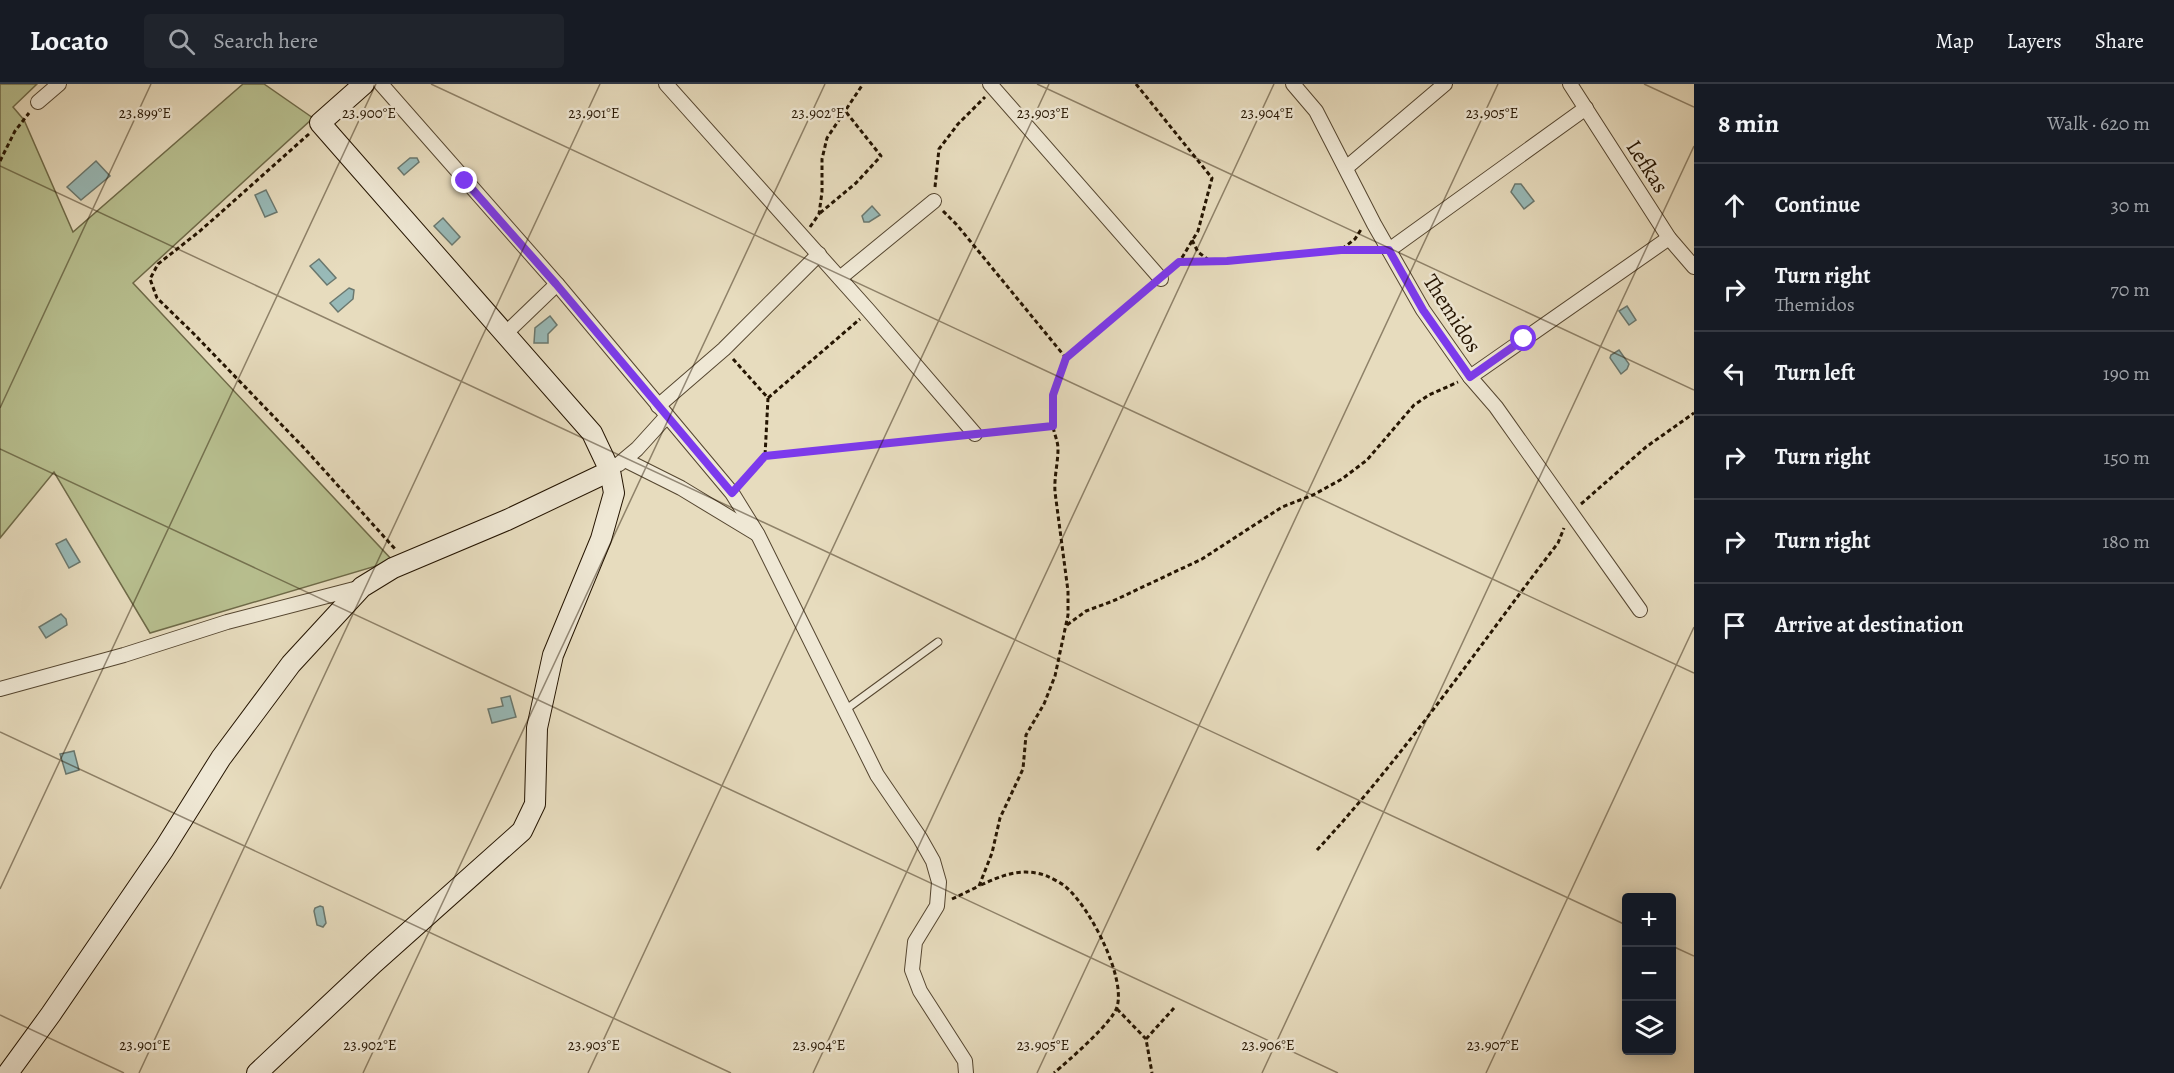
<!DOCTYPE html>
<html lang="en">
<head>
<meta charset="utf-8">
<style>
  body { margin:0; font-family:Alegreya,serif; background:#20242c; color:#f1f3f6 }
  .controls { position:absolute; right:18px; bottom:18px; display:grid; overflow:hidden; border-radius:6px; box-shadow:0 3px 15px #0003 }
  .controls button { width:54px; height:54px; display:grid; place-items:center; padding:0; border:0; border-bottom:2px solid #363941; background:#171b24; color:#f1f3f6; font:30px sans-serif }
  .stop { position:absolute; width:18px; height:18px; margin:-14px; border:4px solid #7c3aed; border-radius:50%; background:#fff }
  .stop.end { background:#7c3aed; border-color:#fff; box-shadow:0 2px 6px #0008 }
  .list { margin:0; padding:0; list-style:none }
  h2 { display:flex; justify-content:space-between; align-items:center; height:78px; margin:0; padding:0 24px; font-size:26px }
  h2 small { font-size:20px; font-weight:400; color:#9ea1a6 }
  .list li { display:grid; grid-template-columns:39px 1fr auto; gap:18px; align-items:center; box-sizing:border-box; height:84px; padding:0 24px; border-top:2px solid #363941 }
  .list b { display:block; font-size:22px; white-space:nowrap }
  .list p { margin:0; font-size:20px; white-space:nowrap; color:#9ea1a6 }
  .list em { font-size:20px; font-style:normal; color:#9ea1a6 }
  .icon { flex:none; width:33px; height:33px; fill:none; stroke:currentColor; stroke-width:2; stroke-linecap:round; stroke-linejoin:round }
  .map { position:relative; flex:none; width:1694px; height:989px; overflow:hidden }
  header { display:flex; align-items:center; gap:36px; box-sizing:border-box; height:84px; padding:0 30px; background:#171b24; border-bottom:2px solid #363941 }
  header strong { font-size:28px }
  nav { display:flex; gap:33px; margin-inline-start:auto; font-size:21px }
  .search { width:420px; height:54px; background:#20242c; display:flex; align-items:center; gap:15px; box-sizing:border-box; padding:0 21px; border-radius:6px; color:#9ea1a6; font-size:22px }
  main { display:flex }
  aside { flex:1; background:#171b24 }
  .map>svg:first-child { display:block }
  .green { fill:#b8c090; stroke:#6e6a48; stroke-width:1.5 }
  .water { fill:#98bab8; stroke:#6a786f; stroke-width:1.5 }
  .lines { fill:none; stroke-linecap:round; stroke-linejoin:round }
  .lane-casing { stroke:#554630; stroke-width:9 }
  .street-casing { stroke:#554630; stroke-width:16 }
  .secondary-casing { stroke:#241401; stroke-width:22 }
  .path { stroke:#241401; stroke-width:3; stroke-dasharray:4.5 3; stroke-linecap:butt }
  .lane { stroke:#efe8d5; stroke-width:7 }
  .street { stroke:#efe8d5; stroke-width:14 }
  .secondary { stroke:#efe8d5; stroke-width:20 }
  .route { stroke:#7c3aed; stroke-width:8 }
  .ticks { fill:none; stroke:#241401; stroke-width:1.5; stroke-opacity:0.45 }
  .labels { text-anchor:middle; stroke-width:5; stroke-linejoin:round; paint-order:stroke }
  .street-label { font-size:22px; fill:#241401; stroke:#efe8d5 }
  .ticks-label { font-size:15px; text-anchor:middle; fill:#241401; stroke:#efe8d5; stroke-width:5; stroke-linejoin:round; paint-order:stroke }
</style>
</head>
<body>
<header>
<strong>Locato</strong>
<div class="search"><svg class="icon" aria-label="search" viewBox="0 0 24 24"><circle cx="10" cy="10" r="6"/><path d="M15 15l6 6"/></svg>Search here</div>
<nav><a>Map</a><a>Layers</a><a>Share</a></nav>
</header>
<main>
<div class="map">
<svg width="1694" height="989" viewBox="0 0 1694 989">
  <rect width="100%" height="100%" fill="#e7dcbe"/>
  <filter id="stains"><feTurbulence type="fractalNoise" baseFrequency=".00333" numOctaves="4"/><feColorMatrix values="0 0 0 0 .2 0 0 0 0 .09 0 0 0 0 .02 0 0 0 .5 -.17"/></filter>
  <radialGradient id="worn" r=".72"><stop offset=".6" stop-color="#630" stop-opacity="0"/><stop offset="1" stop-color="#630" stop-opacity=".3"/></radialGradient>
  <polygon class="green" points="0,0 37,0 13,23 24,36 73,148 243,0 264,0 313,34 133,199 393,477 150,549 54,388 0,454"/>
  <g class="water">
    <polygon points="410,74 417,74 419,78 404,91 398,84"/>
    <polygon points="96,77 110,92 81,116 67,103"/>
    <polygon points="1515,100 1521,100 1534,117 1524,125 1511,108"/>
    <polygon points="266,106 277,128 265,133 255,111"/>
    <polygon points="872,122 880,131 869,138 864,138 862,132"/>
    <polygon points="443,134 460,153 452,161 434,142"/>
    <polygon points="319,175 336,194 327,201 310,182"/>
    <polygon points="349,204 354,206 353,215 338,228 330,219"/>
    <polygon points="1627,222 1636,236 1629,241 1619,227"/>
    <polygon points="550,232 557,241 548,250 548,259 534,259 535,244"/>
    <polygon points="1619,266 1629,280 1627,285 1621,290 1610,274 1611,271"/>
    <polygon points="66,455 80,478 69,484 56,460"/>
    <polygon points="61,530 66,535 67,541 46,554 39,543"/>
    <polygon points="510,612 516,633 492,639 488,625 503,622 501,614"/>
    <polygon points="74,667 79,686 66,690 60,670"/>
    <polygon points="320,822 323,823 326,839 323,843 317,841 314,827 315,824"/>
  </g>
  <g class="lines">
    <defs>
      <polyline id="lane" points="845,626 938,558"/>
      <g id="street">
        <polyline points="381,0 557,200 732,409 758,451 877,691 920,754 933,777 939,798 937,822 915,858 912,886 920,907 965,977 966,989"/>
        <polyline points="666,0 869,227 975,350"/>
        <polyline points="990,0 1161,195"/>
        <polyline points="1293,0 1316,27 1374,140 1423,226 1470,293 1496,323 1640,526"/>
        <polyline points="1570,0 1669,154 1694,183"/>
        <polyline points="38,18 59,0"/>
        <polyline points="1346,84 1445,0"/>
        <polyline points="1389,166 1586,24"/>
        <polyline points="840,194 934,117"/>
        <polyline points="504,251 557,200"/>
        <polyline points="1470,293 1669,154"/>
        <polyline points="658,322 724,265 819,170"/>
        <polyline points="625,376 681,404 757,450"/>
        <polyline points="619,380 637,365 666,333"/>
        <polyline points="0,605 124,571 227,538 362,503"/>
      </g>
      <g id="secondary">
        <polyline points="8,989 51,930 164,765 221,674 291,580 362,503 393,484 507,436 610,387 592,349 320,39 364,0"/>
        <polyline points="257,989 374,879 522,747 535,720 537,644 553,571 601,455 614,409 610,387"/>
      </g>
    </defs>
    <use href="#lane" class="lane-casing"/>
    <use href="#street" class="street-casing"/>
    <use href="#secondary" class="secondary-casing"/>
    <g class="path">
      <polyline points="1136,0 1212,94 1198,147 1180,177"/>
      <polyline points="309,50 200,147 158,180 150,195 157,214 194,250 305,365 396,466"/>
      <polyline points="0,77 15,47 29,29"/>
      <polyline points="935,103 939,65 958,40 985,13"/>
      <polyline points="943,127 957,141 1066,274 1151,203"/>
      <polyline points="820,129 856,99 881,72 846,28"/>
      <polyline points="810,143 819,130 822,108 822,75 827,54 863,0"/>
      <polyline points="1192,156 1198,168 1210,177"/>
      <polyline points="1342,165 1355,155 1362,144"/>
      <path d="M 1170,187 L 1179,178 C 1244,177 1308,165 1372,166"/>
      <polyline points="733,275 768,314 860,235"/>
      <polyline points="989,348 1053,342"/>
      <polyline points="765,372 958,351"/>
      <polyline points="741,399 765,372 768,314"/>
      <polyline points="1581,420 1646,363 1694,329"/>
      <polyline points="1067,541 1086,527 1113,517 1202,475 1282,423 1313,411 1342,395 1367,376 1414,321 1429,311 1458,298"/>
      <path d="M 1317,766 C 1405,671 1479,562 1558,459 L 1564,444"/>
      <path d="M 981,801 C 1002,791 1023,783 1047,792 C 1053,795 1062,799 1067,804 C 1090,824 1126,893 1117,923 C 1113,938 1068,977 1054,989"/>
      <path d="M 952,815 L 979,802 L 992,769 L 1000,734 L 1023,685 L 1026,651 L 1044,620 L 1055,592 L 1068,531 L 1068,507 L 1055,408 C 1054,393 1058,379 1058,365 C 1058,357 1054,350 1053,342 C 1048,319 1057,295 1066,274"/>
      <polyline points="1117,925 1146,955 1152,989"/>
      <polyline points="1146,955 1174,924"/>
    </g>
    <use href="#lane" class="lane"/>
    <use href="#street" class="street"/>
    <use href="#secondary" class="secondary"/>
  </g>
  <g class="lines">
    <polyline class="route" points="465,97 556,200 732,409 765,372 1053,342 1053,311 1066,274 1179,178 1227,177 1341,166 1389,166 1423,226 1470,293 1524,255"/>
  </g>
  <path class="ticks" d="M 431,0 L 1694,589M 1037,0 L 1694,306M 1644,0 L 1694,23M 0,82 L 1626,841M 0,324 L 151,0M 0,365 L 1338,989M 0,648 L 731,989M 0,805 L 376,0M 1672,862 L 1694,872M 0,931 L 124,989M 139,989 L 600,0M 363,989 L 825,0M 588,989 L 1049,0M 813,989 L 1274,0M 1037,989 L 1498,0M 1262,989 L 1694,62M 1486,989 L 1694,543"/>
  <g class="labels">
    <g class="street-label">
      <text transform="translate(1648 82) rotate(57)" y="8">Lefkas</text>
      <text transform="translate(1453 229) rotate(57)" y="8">Themidos</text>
    </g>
  </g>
  <g class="ticks-label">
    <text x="145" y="34">23.899°E</text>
    <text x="369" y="34">23.900°E</text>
    <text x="594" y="34">23.901°E</text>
    <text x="818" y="34">23.902°E</text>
    <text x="1043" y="34">23.903°E</text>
    <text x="1267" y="34">23.904°E</text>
    <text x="1492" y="34">23.905°E</text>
    <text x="145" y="966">23.901°E</text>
    <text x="370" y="966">23.902°E</text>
    <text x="594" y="966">23.903°E</text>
    <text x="819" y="966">23.904°E</text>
    <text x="1043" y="966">23.905°E</text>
    <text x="1268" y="966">23.906°E</text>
    <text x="1493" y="966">23.907°E</text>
  </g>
  <rect width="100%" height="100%" filter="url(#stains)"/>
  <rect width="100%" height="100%" fill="url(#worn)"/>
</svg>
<div class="controls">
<button>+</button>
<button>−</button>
<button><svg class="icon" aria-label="layers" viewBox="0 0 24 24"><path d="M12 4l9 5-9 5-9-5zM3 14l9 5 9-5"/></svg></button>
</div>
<div class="stop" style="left:1524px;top:255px"></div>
<div class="stop end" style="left:465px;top:97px"></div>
</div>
<aside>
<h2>8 min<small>Walk · 620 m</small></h2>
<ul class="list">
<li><svg class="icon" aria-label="ahead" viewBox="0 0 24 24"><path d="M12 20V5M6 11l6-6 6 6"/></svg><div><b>Continue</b></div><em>30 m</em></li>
<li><svg class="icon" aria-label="right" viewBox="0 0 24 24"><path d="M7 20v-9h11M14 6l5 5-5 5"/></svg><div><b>Turn right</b><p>Themidos</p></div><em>70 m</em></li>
<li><svg class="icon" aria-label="left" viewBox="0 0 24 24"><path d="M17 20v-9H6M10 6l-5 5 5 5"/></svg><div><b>Turn left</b></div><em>190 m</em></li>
<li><svg class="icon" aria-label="right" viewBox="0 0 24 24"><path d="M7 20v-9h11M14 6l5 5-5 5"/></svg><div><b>Turn right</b></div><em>150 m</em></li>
<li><svg class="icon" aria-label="right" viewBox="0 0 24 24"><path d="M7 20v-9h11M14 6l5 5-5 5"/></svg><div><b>Turn right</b></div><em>180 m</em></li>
<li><svg class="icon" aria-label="arrive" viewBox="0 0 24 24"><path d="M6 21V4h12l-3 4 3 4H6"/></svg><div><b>Arrive at destination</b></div></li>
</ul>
</aside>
</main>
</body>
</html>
